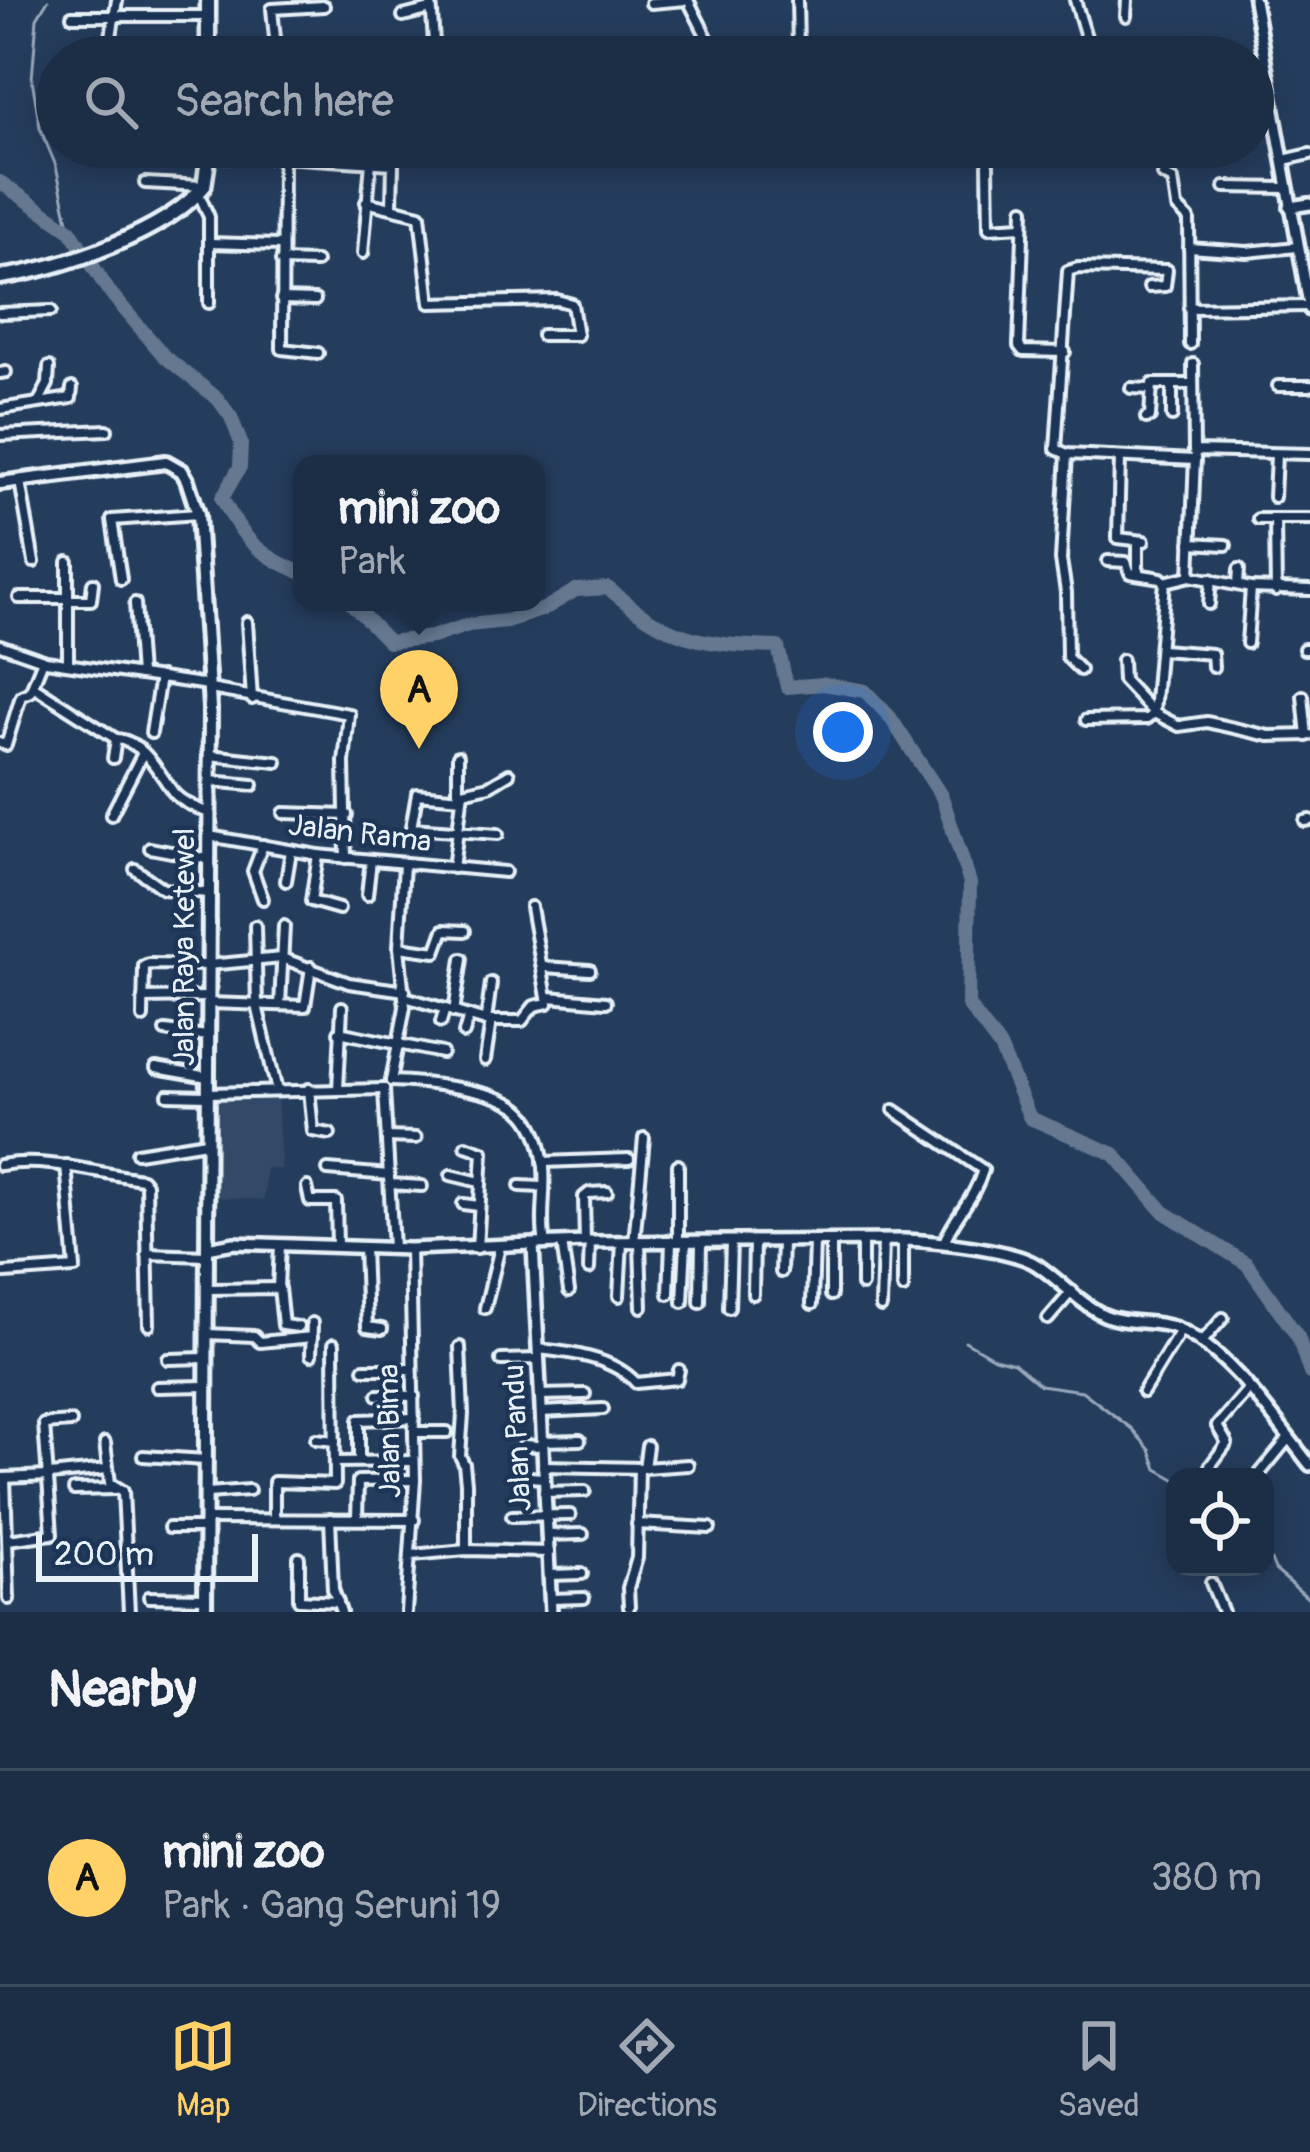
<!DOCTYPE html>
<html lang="en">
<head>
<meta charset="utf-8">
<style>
  body { margin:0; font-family:Pangolin,sans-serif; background:#293a51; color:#f1f3f6 }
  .controls { position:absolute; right:36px; bottom:36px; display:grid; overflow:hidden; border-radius:24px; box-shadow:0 6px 30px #0003 }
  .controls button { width:108px; height:108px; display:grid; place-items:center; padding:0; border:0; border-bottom:3px solid #3a4a5f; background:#1c2e46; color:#f1f3f6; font:60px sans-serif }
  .scale { position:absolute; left:36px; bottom:30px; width:222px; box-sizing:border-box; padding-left:12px; border:6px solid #e8f1f8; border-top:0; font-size:33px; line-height:42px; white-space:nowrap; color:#e8f1f8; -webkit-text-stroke:9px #1d3557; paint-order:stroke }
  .you { position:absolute; left:843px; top:732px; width:42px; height:42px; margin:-30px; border:9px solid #fff; border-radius:50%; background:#1a73e8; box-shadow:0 0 0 18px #1a73e833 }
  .badge { display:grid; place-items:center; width:78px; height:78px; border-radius:50%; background:#ffd166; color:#111; font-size:39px; font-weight:700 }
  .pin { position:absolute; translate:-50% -99px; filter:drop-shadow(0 3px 6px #0008) }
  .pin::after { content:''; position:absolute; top:63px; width:42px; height:36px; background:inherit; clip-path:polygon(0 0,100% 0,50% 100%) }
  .popup { position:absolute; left:293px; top:455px; width:252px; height:156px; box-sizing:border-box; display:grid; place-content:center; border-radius:24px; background:#1c2e46; filter:drop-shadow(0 3px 9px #0005); font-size:39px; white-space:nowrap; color:#a0a8b3 }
  .popup b { font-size:45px; color:#f1f3f6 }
  .popup::after { content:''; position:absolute; left:50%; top:100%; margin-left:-24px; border:24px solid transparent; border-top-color:#1c2e46 }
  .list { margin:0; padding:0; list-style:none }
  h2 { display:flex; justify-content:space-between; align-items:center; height:156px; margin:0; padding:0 48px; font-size:51px }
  h2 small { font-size:39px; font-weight:400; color:#a0a8b3 }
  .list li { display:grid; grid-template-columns:78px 1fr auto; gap:36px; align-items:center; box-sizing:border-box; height:216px; padding:0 48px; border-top:3px solid #3a4a5f }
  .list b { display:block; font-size:45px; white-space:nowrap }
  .list p { margin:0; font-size:39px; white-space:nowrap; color:#a0a8b3 }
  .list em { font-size:39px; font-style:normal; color:#a0a8b3 }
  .icon { flex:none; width:66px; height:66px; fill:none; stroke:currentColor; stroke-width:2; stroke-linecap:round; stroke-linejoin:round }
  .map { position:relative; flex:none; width:1310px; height:1612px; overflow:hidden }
  .search { position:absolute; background:#1c2e46; box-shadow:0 6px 30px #0003; left:36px; right:36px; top:36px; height:132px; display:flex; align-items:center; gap:30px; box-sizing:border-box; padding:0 42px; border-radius:66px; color:#a0a8b3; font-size:45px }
  .sheet { height:372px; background:#1c2e46 }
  nav { display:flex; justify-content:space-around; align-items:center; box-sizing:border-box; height:168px; border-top:3px solid #3a4a5f; background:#1c2e46; font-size:33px; color:#a0a8b3 }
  nav a { display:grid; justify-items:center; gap:6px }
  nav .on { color:#ffd166 }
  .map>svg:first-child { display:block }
  .built { fill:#334a68 }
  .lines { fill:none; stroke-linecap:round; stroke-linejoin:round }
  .stream { stroke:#99a8ba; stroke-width:3 }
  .river { stroke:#657890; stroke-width:14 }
  .minor-casing { stroke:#e8f1f8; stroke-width:16 }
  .tertiary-casing { stroke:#e8f1f8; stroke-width:18 }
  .secondary-casing { stroke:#e8f1f8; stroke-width:20 }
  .trunk-casing { stroke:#e8f1f8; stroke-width:21 }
  .minor { stroke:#1d3557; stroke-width:8 }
  .tertiary { stroke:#1d3557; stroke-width:9 }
  .secondary { stroke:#1d3557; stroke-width:10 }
  .trunk { stroke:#1d3557; stroke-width:12 }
  .labels { text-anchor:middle; stroke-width:9; stroke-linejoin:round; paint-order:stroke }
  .street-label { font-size:30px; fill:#e8f1f8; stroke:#1d3557 }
</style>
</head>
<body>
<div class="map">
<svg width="1310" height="1612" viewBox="0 0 1310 1612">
  <rect width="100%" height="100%" fill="#253d5d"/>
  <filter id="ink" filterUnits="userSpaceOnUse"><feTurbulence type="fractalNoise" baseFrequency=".00833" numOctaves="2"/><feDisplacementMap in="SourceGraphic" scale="24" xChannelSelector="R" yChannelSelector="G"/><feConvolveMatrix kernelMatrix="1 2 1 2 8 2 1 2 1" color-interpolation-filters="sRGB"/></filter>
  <g filter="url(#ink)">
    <polygon class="built" points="277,1094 281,1169 266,1168 264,1200 212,1197 214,1096"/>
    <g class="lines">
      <g class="stream">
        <polyline points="48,0 37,18 32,79 40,128 56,166 70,230"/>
        <polyline points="965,1341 994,1358 1014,1363 1040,1385 1082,1391 1132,1429 1150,1450 1157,1469 1175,1479"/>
        <polyline points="1265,1545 1275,1570 1310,1600"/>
      </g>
      <g class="river">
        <path d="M 0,182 L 70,230 L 108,290 L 164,356 L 218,399 L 231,417 L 241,443 L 240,467 L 222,498 C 243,540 259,555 302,573"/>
        <path d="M 350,602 L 389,642 L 432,637 L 468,625 L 506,621 L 544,609 L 576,590 L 608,588 C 669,640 698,645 778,647 L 787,687 L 824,684 L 865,691 L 890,717 L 942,797 L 970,883 L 968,1005 L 1000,1047 L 1030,1118 L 1114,1154 L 1164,1212 L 1247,1264 L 1298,1337 L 1310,1373"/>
      </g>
      <defs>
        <g id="minor">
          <polyline points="431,0 435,57"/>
          <polyline points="688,0 717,57"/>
          <polyline points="797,0 798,47"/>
          <polyline points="1075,0 1092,57"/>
          <polyline points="651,3 686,0"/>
          <polyline points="72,16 207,16"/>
          <polyline points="403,16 431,9"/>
          <polyline points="1126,16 1127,0"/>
          <polyline points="109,49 117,0"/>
          <polyline points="277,57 272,9 324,6"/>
          <polyline points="298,57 353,48 360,57"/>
          <polyline points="283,147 283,157 393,164 392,207"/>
          <polyline points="378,147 379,162"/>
          <polyline points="211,156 283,157 282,349 318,353"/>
          <polyline points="1284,160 1310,154"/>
          <polyline points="988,165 989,228 1022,226"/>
          <polyline points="1163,175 1173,180 1177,207 1189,219 1190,344"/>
          <polyline points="145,183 203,186"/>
          <polyline points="1225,187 1288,188"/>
          <polyline points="199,194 209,217 209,303"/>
          <polyline points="366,202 420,215 430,303 557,300 572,304 577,335 542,335"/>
          <polyline points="1024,209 1019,346 1023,351 1065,352"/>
          <polyline points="209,243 281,245"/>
          <polyline points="1189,248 1247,252 1297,247"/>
          <polyline points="363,253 371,162"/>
          <polyline points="281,261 316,262"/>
          <polyline points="1149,287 1165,286 1167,270 1078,268 1068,271 1056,449 1067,454 1195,460"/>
          <polyline points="281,299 315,300"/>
          <polyline points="1189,308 1309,306"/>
          <polyline points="0,313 51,311"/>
          <polyline points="1193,364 1194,451 1310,454"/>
          <polyline points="0,373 6,372"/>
          <polyline points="1172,384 1172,416"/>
          <polyline points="1278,386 1310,386"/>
          <polyline points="1131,388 1150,389"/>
          <polyline points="38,403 48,384 49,367"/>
          <polyline points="0,409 71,398 72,388"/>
          <polyline points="1146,418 1150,417 1152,384 1192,384"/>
          <polyline points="0,435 107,430"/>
          <polyline points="1067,454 1061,560 1066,592 1067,657 1080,670"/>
          <polyline points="1120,458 1118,538 1144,541"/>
          <polyline points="20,481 34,562"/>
          <polyline points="1274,497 1276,455"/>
          <polyline points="1258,519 1310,519"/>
          <polyline points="1275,519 1276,591"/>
          <polyline points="1138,543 1138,574"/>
          <polyline points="1191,543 1226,545"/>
          <polyline points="68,562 68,664"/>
          <polyline points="1190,576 1195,458"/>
          <polyline points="121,579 112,520 198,514"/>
          <polyline points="1165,582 1190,576 1251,588 1310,590"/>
          <polyline points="1238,584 1239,569"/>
          <polyline points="19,598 68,598"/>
          <polyline points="69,600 91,600 93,583"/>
          <polyline points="135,603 140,675"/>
          <polyline points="1209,604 1211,579"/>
          <polyline points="247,622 252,699"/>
          <polyline points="1247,643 1251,588"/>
          <polyline points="0,645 46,661 208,685"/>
          <polyline points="1304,649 1310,649"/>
          <polyline points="1161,650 1212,654 1213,667"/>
          <polyline points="1122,660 1123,680 1154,713 1179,726 1207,722 1269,736 1310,735"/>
          <path d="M 33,686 L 116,739 C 143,740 159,773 173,792 C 180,801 198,809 209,813"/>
          <polyline points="210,689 349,714 344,762 346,858"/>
          <polyline points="1303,696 1307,736"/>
          <polyline points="1086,720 1147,719 1154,713 1165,582 1161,578 1130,573 1126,562 1108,561"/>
          <polyline points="151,733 160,677"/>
          <polyline points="0,743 6,745 21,696 30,692 43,660"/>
          <polyline points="209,755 277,762"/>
          <polyline points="458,756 458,791 462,794"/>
          <polyline points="113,758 116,739"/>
          <polyline points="210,781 253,785"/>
          <polyline points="462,798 417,794 411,828 498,834"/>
          <polyline points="284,813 347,815"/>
          <polyline points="111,815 142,755"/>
          <polyline points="1305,821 1310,820"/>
          <polyline points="209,836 318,855 505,872"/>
          <polyline points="150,848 208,859"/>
          <polyline points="318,855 311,901 339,909"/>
          <polyline points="453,868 463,792 489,786 509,774"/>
          <polyline points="135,869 163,889 208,893"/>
          <polyline points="286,881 291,851"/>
          <polyline points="367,895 371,860"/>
          <polyline points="263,899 253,871 263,845"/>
          <polyline points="255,926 257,1005 277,1091"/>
          <polyline points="399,947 436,952 444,930 465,931"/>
          <polyline points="544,967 590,970"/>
          <polyline points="405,997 486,1021 522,1021 534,1006 548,1003 531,907"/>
          <polyline points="549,997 606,1002"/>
          <polyline points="143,998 207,997"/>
          <polyline points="208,1003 305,1006 311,967"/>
          <polyline points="280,1005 284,926"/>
          <polyline points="454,1012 462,959"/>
          <polyline points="143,1017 144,966 149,964 208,965 282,958 349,983 405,991"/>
          <polyline points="486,1021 491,983"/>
          <polyline points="441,1022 445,1009"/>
          <polyline points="165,1031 208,1036"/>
          <polyline points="339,1032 442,1053"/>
          <polyline points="464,1033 469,1016"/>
          <polyline points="485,1060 491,1021"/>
          <polyline points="156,1068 208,1077"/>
          <path d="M 391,1081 C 423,1082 495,1089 519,1109 C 534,1121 540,1141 543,1159 C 548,1187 539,1215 545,1244"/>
          <polyline points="391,1081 405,1007 399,947 404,864"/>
          <polyline points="309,1089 313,1131 330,1134"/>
          <polyline points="338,1089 342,1007"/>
          <polyline points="384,1089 393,1248"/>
          <polyline points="208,1093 384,1089"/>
          <polyline points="168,1095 207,1096"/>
          <path d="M 894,1110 L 983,1170 C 974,1200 955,1215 944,1242"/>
          <polyline points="387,1137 416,1138"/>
          <polyline points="466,1146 483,1152 477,1248"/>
          <polyline points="137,1153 206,1142"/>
          <polyline points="543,1162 629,1159"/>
          <path d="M 0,1165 C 50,1157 93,1173 142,1179 L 146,1184 L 149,1325"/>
          <polyline points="328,1170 389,1175"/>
          <polyline points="451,1175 480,1182"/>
          <polyline points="390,1184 422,1186"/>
          <polyline points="520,1186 542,1187"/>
          <polyline points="307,1187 310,1201 336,1201 337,1247"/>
          <polyline points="463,1204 479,1206"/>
          <polyline points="831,1241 831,1295"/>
          <polyline points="862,1241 862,1285"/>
          <polyline points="585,1242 584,1197 589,1193 607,1192"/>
          <polyline points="634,1242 644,1138"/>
          <polyline points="640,1242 642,1307"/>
          <polyline points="678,1242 678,1165"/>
          <polyline points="562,1243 569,1291"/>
          <polyline points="364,1247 367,1327 382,1329"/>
          <polyline points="147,1254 207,1256"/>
          <polyline points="589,1269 590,1242"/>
          <polyline points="781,1272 782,1242"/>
          <polyline points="5,1273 75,1268 66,1165"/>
          <polyline points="278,1288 280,1245"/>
          <polyline points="903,1288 903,1240"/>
          <polyline points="208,1289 279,1288 283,1325 298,1327"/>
          <polyline points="669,1294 671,1242"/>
          <polyline points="753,1294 754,1242"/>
          <polyline points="619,1296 622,1242"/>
          <polyline points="683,1302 686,1242"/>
          <polyline points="700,1302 701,1242"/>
          <polyline points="812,1304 814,1242"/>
          <polyline points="881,1307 883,1241"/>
          <polyline points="485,1308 500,1247"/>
          <polyline points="729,1308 731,1242"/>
          <polyline points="1048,1319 1072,1291"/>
          <polyline points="207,1334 254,1336 260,1342 312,1337"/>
          <polyline points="1201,1343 1223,1318"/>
          <polyline points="460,1347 463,1414 460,1456 464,1464 466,1483 466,1550"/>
          <path d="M 538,1349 C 570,1352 614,1358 636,1383 L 677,1379 L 679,1370"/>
          <polyline points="311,1355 312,1323"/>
          <polyline points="168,1359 206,1358"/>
          <polyline points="501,1360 538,1359"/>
          <polyline points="364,1369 412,1369"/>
          <polyline points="157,1387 206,1386"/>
          <polyline points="1143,1392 1181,1330"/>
          <polyline points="378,1395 414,1396"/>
          <polyline points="540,1395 585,1394"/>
          <polyline points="541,1412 603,1409"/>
          <polyline points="414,1432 447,1432"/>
          <polyline points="316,1439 335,1441"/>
          <polyline points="542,1441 580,1440"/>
          <polyline points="105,1443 110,1483 123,1491 129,1612"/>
          <polyline points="524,1445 536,1446"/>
          <polyline points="143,1456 206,1460"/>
          <polyline points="359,1460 359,1420 414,1418"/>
          <polyline points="335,1462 414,1461"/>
          <polyline points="543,1466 644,1468 688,1465"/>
          <polyline points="1210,1466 1227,1443 1217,1426 1248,1390"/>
          <polyline points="644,1468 647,1446"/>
          <polyline points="50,1475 107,1469"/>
          <polyline points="516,1476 543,1478"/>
          <polyline points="1257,1477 1289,1438"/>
          <polyline points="3,1478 49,1476"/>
          <polyline points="5,1478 9,1599"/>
          <polyline points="74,1490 115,1489"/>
          <polyline points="544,1492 585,1491"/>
          <polyline points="207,1493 249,1490"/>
          <polyline points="512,1516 570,1515"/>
          <polyline points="207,1519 414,1520"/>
          <polyline points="274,1519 274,1482 335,1484 334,1344"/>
          <polyline points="330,1519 333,1589 341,1612"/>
          <polyline points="357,1519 358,1481 415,1480"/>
          <polyline points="637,1524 710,1528"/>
          <polyline points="169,1528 205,1528"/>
          <polyline points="547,1535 583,1534"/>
          <polyline points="8,1540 52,1534 44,1424 71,1422"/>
          <polyline points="412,1555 466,1550 549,1552"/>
          <polyline points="299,1558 299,1600 338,1602"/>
          <polyline points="550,1575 582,1574"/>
          <polyline points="1211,1583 1223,1612"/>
          <polyline points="149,1597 205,1598"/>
          <polyline points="551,1599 584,1598"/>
          <polyline points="629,1607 628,1588 637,1558 639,1468"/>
          <polyline points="406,1612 415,1480 410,1249"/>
        </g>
        <g id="tertiary">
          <polyline points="1254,0 1310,310"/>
          <polyline points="1290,207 1310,204"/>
          <polyline points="533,1245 551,1612"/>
          <path d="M 207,1248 L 234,1243 L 410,1249 L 585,1242 L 903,1240 C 934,1241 1013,1249 1037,1265 C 1060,1280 1080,1304 1104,1315 C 1126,1325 1153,1319 1176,1328 C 1228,1349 1276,1422 1310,1465"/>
        </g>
        <polyline id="secondary" points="0,483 166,462 182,471 187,480 198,514 210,708 205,1612"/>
        <g id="trunk">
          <polyline points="208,0 208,57"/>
          <path d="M 0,277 C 57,270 168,232 204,186 L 210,147"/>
        </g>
      </defs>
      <use href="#minor" class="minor-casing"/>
      <use href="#tertiary" class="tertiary-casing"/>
      <use href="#secondary" class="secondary-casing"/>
      <use href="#trunk" class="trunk-casing"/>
      <use href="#minor" class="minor"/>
      <use href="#tertiary" class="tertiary"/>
      <use href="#secondary" class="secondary"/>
      <use href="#trunk" class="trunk"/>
    </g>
  </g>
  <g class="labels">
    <g class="street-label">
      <text transform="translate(360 833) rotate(7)" y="10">Jalan Rama</text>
      <text transform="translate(184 947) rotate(-90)" y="10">Jalan Raya Ketewel</text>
      <text transform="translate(389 1431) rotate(-91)" y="10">Jalan Bima</text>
      <text transform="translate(517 1438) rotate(-93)" y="10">Jalan Pandu</text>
    </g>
  </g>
</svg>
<div class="controls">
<button><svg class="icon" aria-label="locate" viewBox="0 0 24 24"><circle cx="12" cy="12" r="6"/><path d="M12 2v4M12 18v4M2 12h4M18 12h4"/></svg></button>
</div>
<div class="scale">200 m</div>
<div class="you"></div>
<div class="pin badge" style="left:419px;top:749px">A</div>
<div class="popup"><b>mini zoo</b>Park</div>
<div class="search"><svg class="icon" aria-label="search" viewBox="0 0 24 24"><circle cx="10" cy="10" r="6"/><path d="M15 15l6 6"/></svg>Search here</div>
</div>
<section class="sheet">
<h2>Nearby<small></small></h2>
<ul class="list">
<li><span class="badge">A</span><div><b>mini zoo</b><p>Park · Gang Seruni 19</p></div><em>380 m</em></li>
</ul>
</section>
<nav>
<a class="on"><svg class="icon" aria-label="map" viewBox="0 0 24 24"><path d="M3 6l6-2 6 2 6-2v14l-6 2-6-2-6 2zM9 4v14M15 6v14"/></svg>Map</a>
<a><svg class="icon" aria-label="directions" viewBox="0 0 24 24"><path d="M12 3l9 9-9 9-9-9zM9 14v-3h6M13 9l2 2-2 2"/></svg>Directions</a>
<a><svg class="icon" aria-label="saved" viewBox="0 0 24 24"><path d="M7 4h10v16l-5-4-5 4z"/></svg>Saved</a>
</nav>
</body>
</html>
